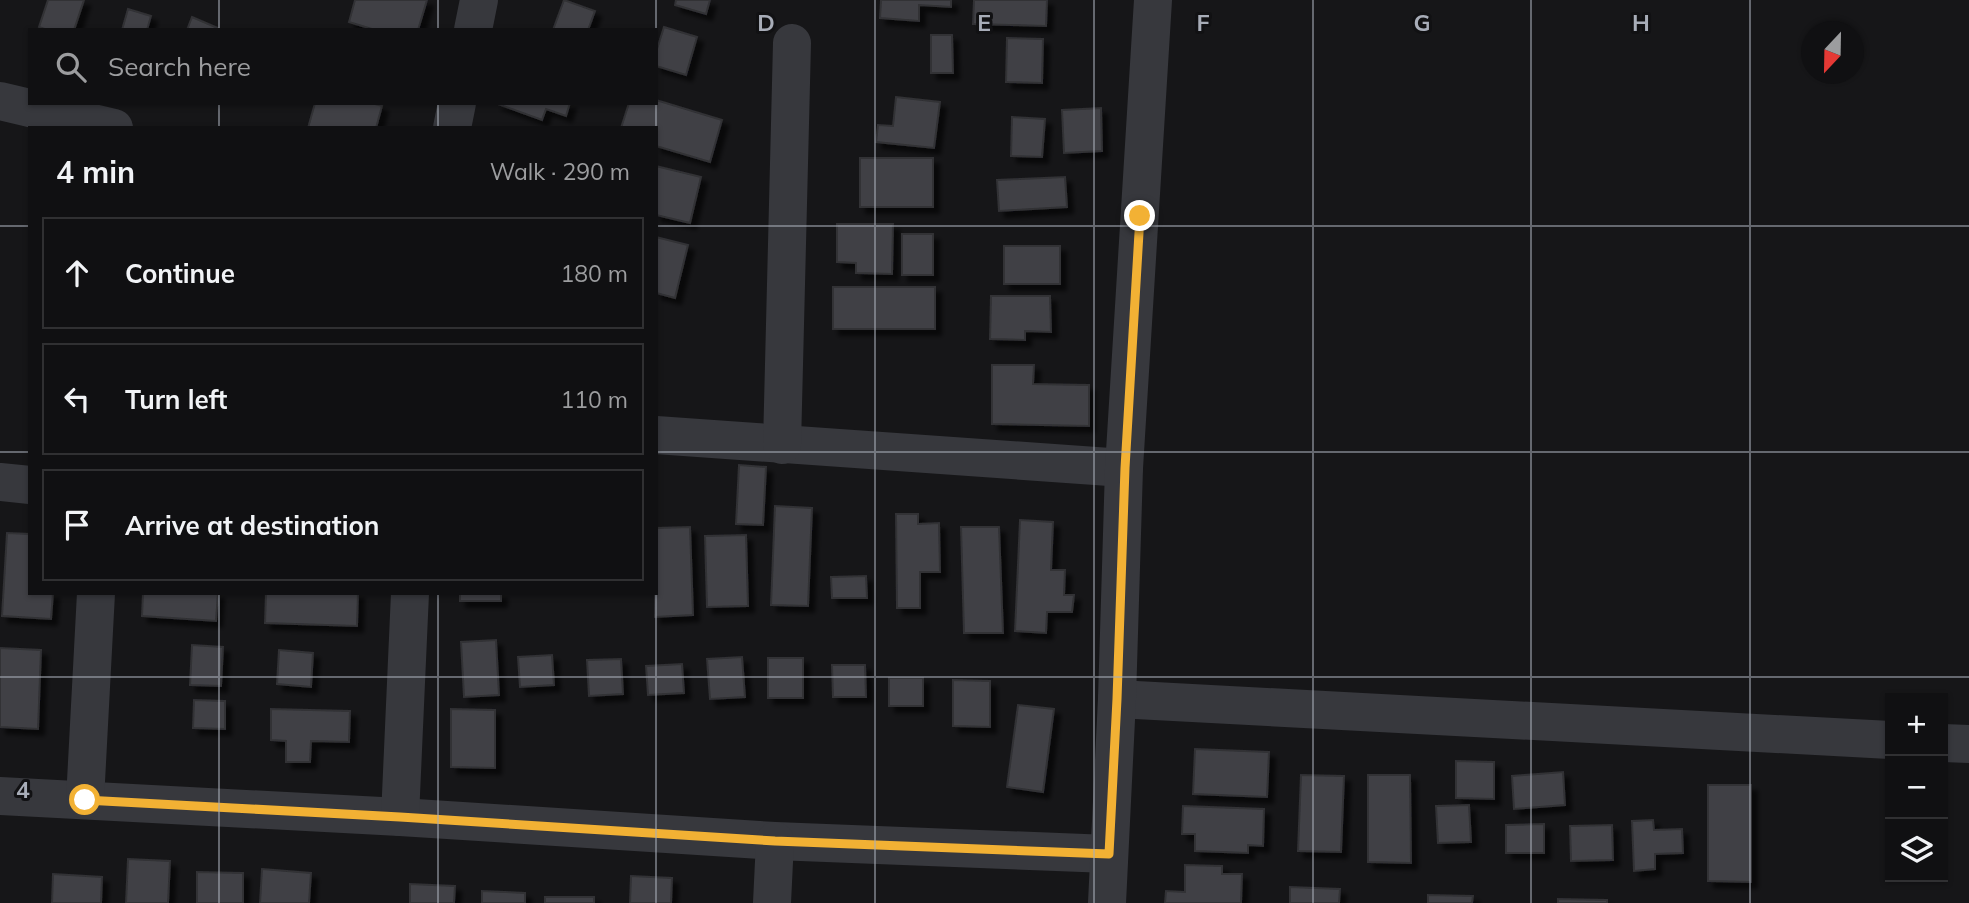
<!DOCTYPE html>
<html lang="en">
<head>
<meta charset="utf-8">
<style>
  body { margin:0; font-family:Mulish,sans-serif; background:#1e1e20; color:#f1f3f6 }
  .controls { position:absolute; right:21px; bottom:21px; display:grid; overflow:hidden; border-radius:0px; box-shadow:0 2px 5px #0004 }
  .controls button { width:63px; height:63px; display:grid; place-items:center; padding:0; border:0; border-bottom:2px solid #303032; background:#101012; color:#f1f3f6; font:35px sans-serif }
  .compass { position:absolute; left:1801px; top:21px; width:63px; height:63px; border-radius:50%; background:#101012; box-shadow:0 2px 5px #0004; rotate:202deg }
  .stop { position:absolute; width:21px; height:21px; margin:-16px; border:5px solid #f2b134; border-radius:50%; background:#fff }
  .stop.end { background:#f2b134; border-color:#fff; box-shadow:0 2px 7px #0008 }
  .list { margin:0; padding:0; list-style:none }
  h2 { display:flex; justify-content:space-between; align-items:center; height:91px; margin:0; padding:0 28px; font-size:30px }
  h2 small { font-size:23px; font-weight:400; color:#9c9d9f }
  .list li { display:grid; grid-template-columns:46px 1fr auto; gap:21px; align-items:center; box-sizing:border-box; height:112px; margin:0 14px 14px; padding:0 14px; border:2px solid #303032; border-radius:0px }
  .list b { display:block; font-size:26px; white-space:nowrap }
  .list em { font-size:23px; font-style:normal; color:#9c9d9f }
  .icon { flex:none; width:38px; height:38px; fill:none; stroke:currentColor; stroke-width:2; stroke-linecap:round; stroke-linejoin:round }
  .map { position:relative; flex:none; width:1969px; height:903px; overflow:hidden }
  .search { position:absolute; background:#101012; box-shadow:0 2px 5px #0004; left:28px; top:28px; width:630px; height:77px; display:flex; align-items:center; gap:18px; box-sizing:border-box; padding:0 24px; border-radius:0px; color:#9c9d9f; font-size:26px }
  .panel { position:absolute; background:#101012; box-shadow:0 2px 5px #0004; left:28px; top:126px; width:630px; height:469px; border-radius:0px }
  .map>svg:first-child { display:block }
  .building { fill:#404145; stroke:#303034; stroke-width:2; filter:url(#shadow) }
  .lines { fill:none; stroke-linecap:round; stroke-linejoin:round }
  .minor { stroke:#37383d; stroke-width:38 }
  .route { stroke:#f2b134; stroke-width:9 }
  .grid { fill:none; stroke:#a8adb8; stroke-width:2; stroke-opacity:0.55 }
  .grid-label { font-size:23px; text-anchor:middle; font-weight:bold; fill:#a8adb8; stroke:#111113; stroke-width:6; stroke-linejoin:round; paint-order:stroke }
</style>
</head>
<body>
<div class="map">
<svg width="1969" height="903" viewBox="0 0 1969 903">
  <defs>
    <filter id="shadow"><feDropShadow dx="6" dy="6" stdDeviation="2" flood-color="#0009"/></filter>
  </defs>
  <rect width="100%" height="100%" fill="#161618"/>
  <g class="building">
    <polygon points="48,0 84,0 74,30 47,30 39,27"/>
    <polygon points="355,0 427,0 418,30 375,30 349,22"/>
    <polygon points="564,0 595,11 588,30 553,30"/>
    <polygon points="676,0 710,0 706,14 675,5"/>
    <polygon points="881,0 951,0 951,7 919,5 919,21 880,18"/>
    <polygon points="974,0 1047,0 1046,26 973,24"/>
    <polygon points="128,9 151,16 147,30 122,30"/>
    <polygon points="192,17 220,29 220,30 187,30"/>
    <polygon points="664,27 697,37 686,75 656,66 656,52"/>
    <polygon points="931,35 952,35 953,73 931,73"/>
    <polygon points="1007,38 1043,39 1042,83 1006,82"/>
    <polygon points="896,97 940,102 934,148 876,142 878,125 893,126"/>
    <polygon points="656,100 722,120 710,162 656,146 656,128 621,128 629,103 656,103"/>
    <polygon points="315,103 372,103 382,106 376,128 308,128"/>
    <polygon points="495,103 570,103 566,116 546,109 542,120"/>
    <polygon points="1101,108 1102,151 1064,153 1062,110"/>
    <polygon points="1012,117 1045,119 1042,157 1011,156"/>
    <rect x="860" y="158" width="73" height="49"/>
    <polygon points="656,166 701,177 690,223 656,215"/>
    <polygon points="1065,177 1067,207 999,211 997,180"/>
    <polygon points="837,224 893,224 892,274 856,273 856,263 837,262"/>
    <rect x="902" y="234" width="31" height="41"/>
    <polygon points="656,237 688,245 675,298 656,293"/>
    <rect x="1004" y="246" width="56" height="38"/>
    <rect x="833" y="287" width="102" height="42"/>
    <polygon points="991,296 1050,296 1051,332 1025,331 1025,340 990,339"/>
    <polygon points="992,365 1034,365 1033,384 1089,385 1089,426 992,424"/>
    <polygon points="739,465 766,467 763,525 736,524"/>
    <polygon points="775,506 812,508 808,606 771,605"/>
    <polygon points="896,514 918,514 918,524 939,523 940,572 920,572 920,608 897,608"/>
    <polygon points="1020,520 1053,522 1051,570 1065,570 1064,595 1074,595 1072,612 1047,612 1046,633 1015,631"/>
    <polygon points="690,527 693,615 655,617 656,528"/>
    <polygon points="961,527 999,527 1003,633 964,633"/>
    <polygon points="7,533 30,534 30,593 53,593 51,619 2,616"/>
    <polygon points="746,535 748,606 707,607 705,536"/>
    <polygon points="866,576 867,598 832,598 831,577"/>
    <polygon points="143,593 218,593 216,621 142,616"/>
    <polygon points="266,593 358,593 357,626 265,623"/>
    <rect x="460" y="593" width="41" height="8"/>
    <polygon points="496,640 499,695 464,697 461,642"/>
    <polygon points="192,645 223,647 221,686 190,685"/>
    <polygon points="0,648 41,650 38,729 0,727"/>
    <polygon points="279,650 313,653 311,687 277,684"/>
    <polygon points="552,655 554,685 520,687 518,657"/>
    <polygon points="742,657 745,697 710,699 707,659"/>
    <rect x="768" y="658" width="35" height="40"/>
    <polygon points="621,659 623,694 589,696 587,660"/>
    <polygon points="682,664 684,693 648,695 646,666"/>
    <polygon points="832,665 865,665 866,697 833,697"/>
    <rect x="889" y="678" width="34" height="28"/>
    <polygon points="953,680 990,681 990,727 953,726"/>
    <polygon points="194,700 225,701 225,729 193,728"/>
    <polygon points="1018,705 1054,709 1043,792 1007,787"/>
    <polygon points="271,709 350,711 349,742 311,741 310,762 286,762 286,741 271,740"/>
    <polygon points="451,709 495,710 495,768 451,767"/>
    <polygon points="1195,749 1269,752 1267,797 1193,794"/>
    <polygon points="1456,761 1494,762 1494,799 1456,798"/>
    <polygon points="1563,772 1565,805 1514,809 1512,776"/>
    <polygon points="1301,775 1344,776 1341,852 1298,851"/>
    <polygon points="1368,775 1410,775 1411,863 1368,862"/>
    <polygon points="1708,785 1751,785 1751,882 1708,881"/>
    <polygon points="1469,805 1471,842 1438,843 1436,806"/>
    <polygon points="1183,806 1264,809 1263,846 1248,845 1248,853 1195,851 1195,834 1182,834"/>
    <polygon points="1653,820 1654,830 1682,829 1683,853 1655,854 1655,869 1634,871 1632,821"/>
    <polygon points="1544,824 1544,853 1506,853 1506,825"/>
    <polygon points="1612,825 1613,860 1571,861 1570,826"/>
    <polygon points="128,859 170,861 168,903 126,903"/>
    <polygon points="1185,865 1222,866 1222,874 1242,874 1241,903 1165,903 1166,891 1185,892"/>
    <polygon points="262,869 311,873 309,903 260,903"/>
    <polygon points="197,872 243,873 243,903 197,903"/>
    <polygon points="53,874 102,877 101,903 52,903"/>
    <polygon points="631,876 672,878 671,903 630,903"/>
    <polygon points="410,884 455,886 454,903 410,903"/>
    <polygon points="1290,887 1340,889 1339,903 1290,903"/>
    <polygon points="482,891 525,893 525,903 482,903"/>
    <polygon points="1428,895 1473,896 1472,903 1428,903"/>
    <rect x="545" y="897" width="49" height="6"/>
    <polygon points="1558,899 1607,900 1607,903 1558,903"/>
  </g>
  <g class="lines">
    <g class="minor">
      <polyline points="473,30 479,0"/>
      <polyline points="0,101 114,128"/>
      <polyline points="452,128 457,103"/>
      <polyline points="656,435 1124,468"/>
      <polyline points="782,445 792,43"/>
      <polyline points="0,482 30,485"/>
      <polyline points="1117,699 1890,740"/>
      <polyline points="1943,743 1969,744"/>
      <polyline points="0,796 400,817 775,841 1109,854"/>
      <polyline points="85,800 96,593"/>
      <polyline points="400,817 410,593"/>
      <polyline points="772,903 775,841"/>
      <polyline points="1107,903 1117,699 1124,468 1153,0"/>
    </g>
  </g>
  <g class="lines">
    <polyline class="route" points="85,800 400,817 775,841 1109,854 1117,699 1125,468 1140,216"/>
  </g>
  <path class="grid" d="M 219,0 L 219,30M 438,0 L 438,30M 656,0 L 656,903M 875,0 L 875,903M 1094,0 L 1094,903M 1313,0 L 1313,903M 1531,0 L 1531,903M 1750,0 L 1750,903M 219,103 L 219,128M 438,103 L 438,128M 0,226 L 30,226M 656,226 L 1969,226M 0,452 L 30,452M 656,452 L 1969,452M 219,593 L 219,903M 438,593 L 438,903M 0,677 L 1969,677"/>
  <g class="grid-label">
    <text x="766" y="31">D</text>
    <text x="984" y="31">E</text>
    <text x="1203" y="31">F</text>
    <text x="1422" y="31">G</text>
    <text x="1641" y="31">H</text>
    <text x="23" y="798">4</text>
  </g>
</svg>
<div class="controls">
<button>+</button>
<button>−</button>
<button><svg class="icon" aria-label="layers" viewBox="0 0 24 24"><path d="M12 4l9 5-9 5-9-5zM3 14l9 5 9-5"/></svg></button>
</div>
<svg class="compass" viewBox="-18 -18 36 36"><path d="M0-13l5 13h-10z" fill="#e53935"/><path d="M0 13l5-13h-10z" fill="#9c9d9f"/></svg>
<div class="stop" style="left:85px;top:800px"></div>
<div class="stop end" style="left:1140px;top:216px"></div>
<div class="search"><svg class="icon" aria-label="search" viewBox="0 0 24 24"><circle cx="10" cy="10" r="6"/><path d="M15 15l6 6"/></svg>Search here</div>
<section class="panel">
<h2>4 min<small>Walk · 290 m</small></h2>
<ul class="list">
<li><svg class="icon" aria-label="ahead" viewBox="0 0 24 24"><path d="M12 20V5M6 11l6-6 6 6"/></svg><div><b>Continue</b></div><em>180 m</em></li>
<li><svg class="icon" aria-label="left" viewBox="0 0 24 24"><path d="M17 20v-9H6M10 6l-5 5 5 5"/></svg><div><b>Turn left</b></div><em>110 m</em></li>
<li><svg class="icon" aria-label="arrive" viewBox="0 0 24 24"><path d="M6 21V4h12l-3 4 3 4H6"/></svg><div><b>Arrive at destination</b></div></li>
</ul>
</section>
</div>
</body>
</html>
